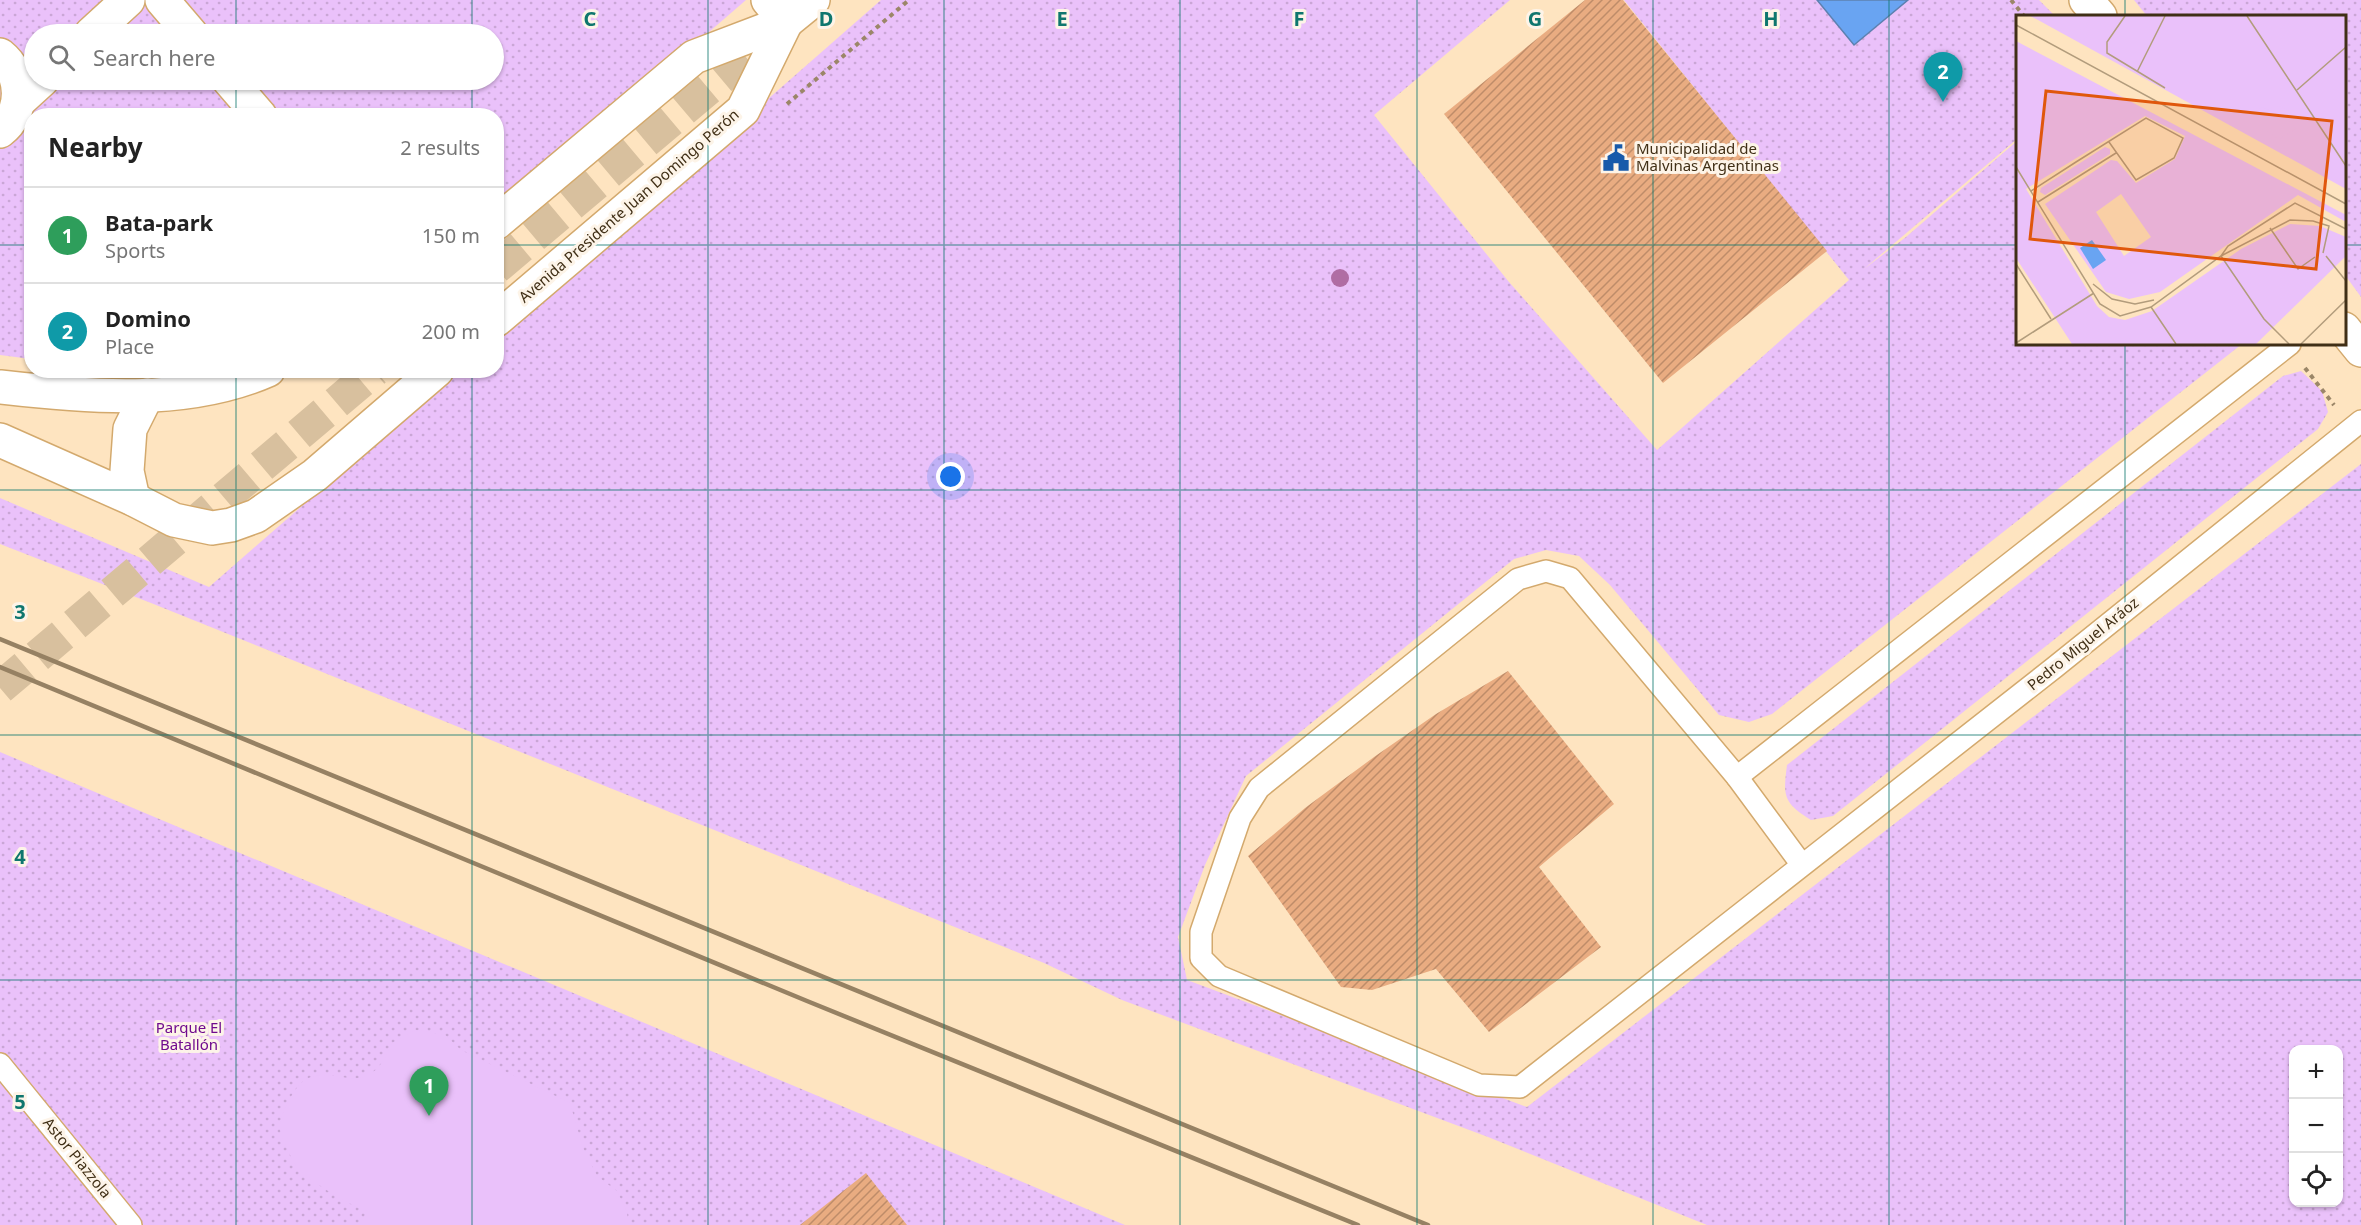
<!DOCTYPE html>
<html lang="en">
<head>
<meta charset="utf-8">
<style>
  body { margin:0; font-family:"Noto Sans",sans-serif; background:#f2f2f2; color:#222 }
  .controls { position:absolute; right:18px; bottom:18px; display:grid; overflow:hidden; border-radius:12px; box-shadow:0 2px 4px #0004 }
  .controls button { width:54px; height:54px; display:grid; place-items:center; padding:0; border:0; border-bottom:2px solid #e0e0e0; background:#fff; color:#222; font:30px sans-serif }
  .you { position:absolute; left:951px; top:477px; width:21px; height:21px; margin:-15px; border:4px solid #fff; border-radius:50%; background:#1a73e8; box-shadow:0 0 0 9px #1a73e833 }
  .badge { display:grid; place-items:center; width:39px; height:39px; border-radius:50%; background:#ea580c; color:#fff; font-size:20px; font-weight:700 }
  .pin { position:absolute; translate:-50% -50px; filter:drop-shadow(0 2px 3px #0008) }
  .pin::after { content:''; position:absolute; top:32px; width:21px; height:18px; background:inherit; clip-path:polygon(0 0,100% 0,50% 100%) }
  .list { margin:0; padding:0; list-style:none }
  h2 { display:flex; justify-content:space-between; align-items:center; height:78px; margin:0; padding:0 24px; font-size:26px }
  h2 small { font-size:20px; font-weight:400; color:#767676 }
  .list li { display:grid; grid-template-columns:39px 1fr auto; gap:18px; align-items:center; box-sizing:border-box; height:96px; padding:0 24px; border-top:2px solid #e0e0e0 }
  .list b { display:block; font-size:22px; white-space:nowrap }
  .list p { margin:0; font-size:20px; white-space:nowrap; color:#767676 }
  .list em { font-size:20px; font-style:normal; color:#767676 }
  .icon { flex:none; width:33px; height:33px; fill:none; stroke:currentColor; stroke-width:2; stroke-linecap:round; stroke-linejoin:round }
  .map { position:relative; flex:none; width:2361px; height:1225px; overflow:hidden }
  .search { position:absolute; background:#fff; box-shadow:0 2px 4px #0004; left:24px; top:24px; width:480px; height:66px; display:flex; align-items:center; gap:15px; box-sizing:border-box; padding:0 21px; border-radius:33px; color:#767676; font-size:22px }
  .panel { position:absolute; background:#fff; box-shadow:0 2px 4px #0004; left:24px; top:108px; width:480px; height:270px; border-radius:24px }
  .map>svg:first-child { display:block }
  .park { fill:url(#park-dots); fill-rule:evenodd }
  .pitch { fill:#eac1fa }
  .water { fill:#69a4f2; stroke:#5d81b0; stroke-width:1.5 }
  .building { fill:url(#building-hatch) }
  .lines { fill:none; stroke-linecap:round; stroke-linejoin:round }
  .secondary-tunnel { stroke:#d8c09e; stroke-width:33; stroke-dasharray:33 16; stroke-linecap:butt }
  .lane-casing { stroke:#d3a96d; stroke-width:24 }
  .street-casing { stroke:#d3a96d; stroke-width:36 }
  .secondary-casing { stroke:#d3a96d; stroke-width:36 }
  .path { stroke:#9b8668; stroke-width:4; stroke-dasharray:4.5 4.5; stroke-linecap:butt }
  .lane { stroke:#fff; stroke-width:21 }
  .street { stroke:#fff; stroke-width:33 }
  .secondary { stroke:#fff; stroke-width:33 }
  .rail { stroke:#968163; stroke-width:4.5 }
  .tree { fill:#b06da4 }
  .grid { fill:none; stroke:#0f766e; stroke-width:1.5; stroke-opacity:0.55 }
  .labels { text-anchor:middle; stroke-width:6; stroke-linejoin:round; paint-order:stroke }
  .poi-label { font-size:15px; fill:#402f16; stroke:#fdf4e8; text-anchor:start }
  .street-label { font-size:15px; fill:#402f16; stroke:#fdf4e8 }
  .park-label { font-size:15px; fill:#700b8e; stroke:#fdf4e8 }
  .inset-road { fill:none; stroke:#b29c7c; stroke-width:1.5 }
  .view { fill:#e0570c; fill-opacity:0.15; stroke:#e0570c; stroke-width:3 }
  .inset-edge { fill:none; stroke:#402f16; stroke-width:3 }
  .grid-label { font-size:20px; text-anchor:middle; font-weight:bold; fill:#0f766e; stroke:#fdf4e8; stroke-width:6; stroke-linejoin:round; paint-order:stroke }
</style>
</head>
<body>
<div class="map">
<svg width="2361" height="1225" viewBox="0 0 2361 1225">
  <defs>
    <pattern id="park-dots" width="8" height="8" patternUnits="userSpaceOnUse" patternTransform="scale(1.5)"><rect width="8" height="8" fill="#eac1fa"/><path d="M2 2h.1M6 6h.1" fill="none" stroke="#caa6d6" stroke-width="1.8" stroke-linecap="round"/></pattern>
    <pattern id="building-hatch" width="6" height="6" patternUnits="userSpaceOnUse" patternTransform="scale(1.5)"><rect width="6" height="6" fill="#e9ac81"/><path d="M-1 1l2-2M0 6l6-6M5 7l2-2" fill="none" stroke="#be8c69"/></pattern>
  </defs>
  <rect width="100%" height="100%" fill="#fee4c0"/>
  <g class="park">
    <path d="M 0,0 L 746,0 L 627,103 L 497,206 L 496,116 L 32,116 L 31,359 L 0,355 ZM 34,34 L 494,34 L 494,80 L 34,80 Z"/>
    <path d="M 881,0 L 1510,0 L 1374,115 L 1509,282 L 1657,450 L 1849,280 L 1624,0 L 2039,0 L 2055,16 L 2018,16 L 2017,139 L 1864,269 L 1906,237 L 2017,141 L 2018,344 L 2242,344 L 1772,714 L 1749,722 L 1719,715 L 1610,585 L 1579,556 L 1546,550 L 1514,559 L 1246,776 L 1205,865 L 1178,937 L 1187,980 L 1527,1107 L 2361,464 L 2361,1225 L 1707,1225 L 1488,1137 L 1122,1000 L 1044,963 L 151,603 L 0,544 L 0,498 L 209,587 L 457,371 L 496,370 L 497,336 ZM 2294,1050 L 2338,1050 L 2338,1202 L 2294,1202 Z"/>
    <polygon points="2134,0 2361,0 2361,297 2345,275 2344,16 2147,16"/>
    <path d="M 2301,371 L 2322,391 L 2328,412 L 2318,429 L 1833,816 L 1811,820 C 1783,803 1783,796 1787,765 L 2283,376 Z"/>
    <polygon points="0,752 1125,1225 0,1225"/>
  </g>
  <path class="pitch" d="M 416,1030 L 445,1035 L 461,1050 L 570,1103 L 583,1148 L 597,1176 L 617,1191 L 627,1212 L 628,1225 L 360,1225 L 367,1211 C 350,1206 308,1180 297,1167 C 293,1163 280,1134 280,1129 C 279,1116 292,1092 301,1083 C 332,1057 366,1109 392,1043 Z"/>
  <polygon class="water" points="1817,0 1908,0 1854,45"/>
  <g class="building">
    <polygon points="1585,0 1623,0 1827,251 1663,383 1444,114"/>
    <polygon points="1508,671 1614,804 1539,867 1601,947 1489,1032 1436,969 1372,990 1341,987 1248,856 1305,808 1374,757 1436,714"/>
    <polygon points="866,1173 907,1225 800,1225"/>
  </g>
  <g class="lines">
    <g class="secondary-tunnel">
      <polyline points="496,268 784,25"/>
      <polyline points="0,688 375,370"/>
    </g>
    <defs>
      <g id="lane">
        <polyline points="1737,777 2290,344"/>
        <polyline points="1802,865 1737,777 1570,578 1546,571 1518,579 1259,788 1240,818 1201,932 1201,958 1219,976 1479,1085 1520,1087 2055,667 2361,421"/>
        <polyline points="0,1064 131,1225"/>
      </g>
      <g id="street">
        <polyline points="162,0 191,34"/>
        <polyline points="768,0 786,22"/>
        <polyline points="91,34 128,0"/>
        <polyline points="229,80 260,116"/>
        <polyline points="19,101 42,80"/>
      </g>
      <g id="secondary">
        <polyline points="2086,0 2100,16"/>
        <path d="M 0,55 C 24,74 25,112 0,131"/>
        <polyline points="496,223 694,57 786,22 813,0"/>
        <polyline points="496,320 743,110 786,22"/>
        <polyline points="2344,329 2361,350"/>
        <path d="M 0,387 C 86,397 187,406 268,370"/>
        <polyline points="0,440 133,499 174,520 212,528 231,525 256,516 315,475 437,370"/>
        <polyline points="133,499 127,471 130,429 147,395"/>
      </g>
    </defs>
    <use href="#lane" class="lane-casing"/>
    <use href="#street" class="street-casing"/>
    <use href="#secondary" class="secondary-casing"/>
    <g class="path">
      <polyline points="2011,0 2024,16"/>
      <polyline points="787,104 909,0"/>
      <polyline points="2305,368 2334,405"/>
    </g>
    <use href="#lane" class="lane"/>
    <use href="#street" class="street"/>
    <use href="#secondary" class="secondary"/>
    <g class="rail">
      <polyline points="0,639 1428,1225"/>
      <polyline points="0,667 807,1001 1358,1225"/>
    </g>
  </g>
  <circle class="tree" cx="1340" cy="278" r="9"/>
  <path class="grid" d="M 236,0 L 236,34M 472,0 L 472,34M 708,0 L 708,1225M 944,0 L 944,1225M 1180,0 L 1180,1225M 1417,0 L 1417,1225M 1653,0 L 1653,1225M 1889,0 L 1889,1225M 2125,0 L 2125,16M 236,80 L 236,116M 472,80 L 472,116M 0,245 L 32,245M 496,245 L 2018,245M 2344,245 L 2361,245M 2125,344 L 2125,1225M 236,370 L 236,1225M 472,370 L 472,1225M 0,490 L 2361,490M 0,735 L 2361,735M 0,980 L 2361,980"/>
  <defs>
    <symbol id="civic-bare" viewBox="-9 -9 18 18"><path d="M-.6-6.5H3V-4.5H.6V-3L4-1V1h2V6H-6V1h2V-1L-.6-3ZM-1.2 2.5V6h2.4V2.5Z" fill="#175aaa" stroke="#fdf4e8" stroke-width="2.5" paint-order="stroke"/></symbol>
  </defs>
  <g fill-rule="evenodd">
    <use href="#civic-bare" x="1597" y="139" width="38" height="38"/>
  </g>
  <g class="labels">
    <g class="poi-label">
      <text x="1636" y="154">Municipalidad de<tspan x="1636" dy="17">Malvinas Argentinas</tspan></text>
    </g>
    <g class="street-label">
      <text transform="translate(629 206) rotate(-41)" y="5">Avenida Presidente Juan Domingo Perón</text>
      <text transform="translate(2083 644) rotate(-39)" y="5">Pedro Miguel Aráoz</text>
      <text transform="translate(77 1158) rotate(51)" y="5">Astor Piazzola</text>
    </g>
    <g class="park-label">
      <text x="189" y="1033">Parque El<tspan x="189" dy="17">Batallón</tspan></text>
    </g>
  </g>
  <g transform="translate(2016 15)">
    <rect width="330" height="330" fill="#fee4c0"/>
    <path d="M 14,1 L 330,1 L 330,174 L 22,5 ZM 0,26 L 330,200 L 330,207 L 282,180 L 144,277 L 113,284 L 90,277 L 29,189 L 95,145 L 101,146 L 120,168 L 159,144 L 169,121 L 129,101 L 10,174 L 81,291 L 93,302 L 109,305 L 136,296 L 225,234 L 274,209 L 304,211 L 330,222 L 330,241 L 240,329 L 56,329 L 0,243 ZM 105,179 L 135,222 L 108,241 L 80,197 ZM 89,132 L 94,134 L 94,139 L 29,180 L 24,177 L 25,173 Z" fill="#eac1fa" fill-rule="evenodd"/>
    <path d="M 263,91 L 275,97 L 271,103 L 280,114 L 263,124 L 245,113 L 240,100 L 245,92 L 256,96 Z" fill="#eac1fa"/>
    <path d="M 76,225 L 90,245 L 77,254 L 64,233 Z" fill="#69a4f2"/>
    <path class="inset-road" d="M 109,1 L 91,27 L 91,38 L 149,73M 231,1 L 330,151M 0,10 L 330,189M 121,57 L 149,1M 281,75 L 330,32M 0,152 L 84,289 L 104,301 L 135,292 L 205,241 L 274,205 L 297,206 L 313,211 L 307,238M 15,176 L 60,147 L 130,103 L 167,123 L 158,143 L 120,165 L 93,127M 22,187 L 100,138M 254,213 L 282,254 L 299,242M 205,241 L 248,304 L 273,329M 205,241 L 212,231 L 279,188 L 330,214M 310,241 L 330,266M 0,249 L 35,304M 77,269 L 96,284 L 119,289 L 138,285M 135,292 L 160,329M 0,328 L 78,278M 285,329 L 330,285"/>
    <path class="view" d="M 30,76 L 316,106 L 300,254 L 14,224 Z"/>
    <rect width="330" height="330" class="inset-edge"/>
  </g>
  <g class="grid-label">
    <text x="590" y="26">C</text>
    <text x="826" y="26">D</text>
    <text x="1062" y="26">E</text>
    <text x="1299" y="26">F</text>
    <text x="1535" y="26">G</text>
    <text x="1771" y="26">H</text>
    <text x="20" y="619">3</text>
    <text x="20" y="864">4</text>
    <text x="20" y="1109">5</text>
  </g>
</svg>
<div class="controls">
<button>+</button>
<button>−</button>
<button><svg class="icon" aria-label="locate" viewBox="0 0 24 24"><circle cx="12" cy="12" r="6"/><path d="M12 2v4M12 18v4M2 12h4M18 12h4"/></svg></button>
</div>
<div class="you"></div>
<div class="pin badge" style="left:429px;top:1116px;background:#2e9e5b">1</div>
<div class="pin badge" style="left:1943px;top:102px;background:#0f9aa8">2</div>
<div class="search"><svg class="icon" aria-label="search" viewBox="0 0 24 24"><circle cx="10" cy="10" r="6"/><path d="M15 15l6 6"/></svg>Search here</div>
<section class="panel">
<h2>Nearby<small>2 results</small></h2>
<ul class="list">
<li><span class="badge" style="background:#2e9e5b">1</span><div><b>Bata-park</b><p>Sports</p></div><em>150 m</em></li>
<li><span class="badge" style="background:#0f9aa8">2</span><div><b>Domino</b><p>Place</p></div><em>200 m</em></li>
</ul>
</section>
</div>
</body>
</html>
